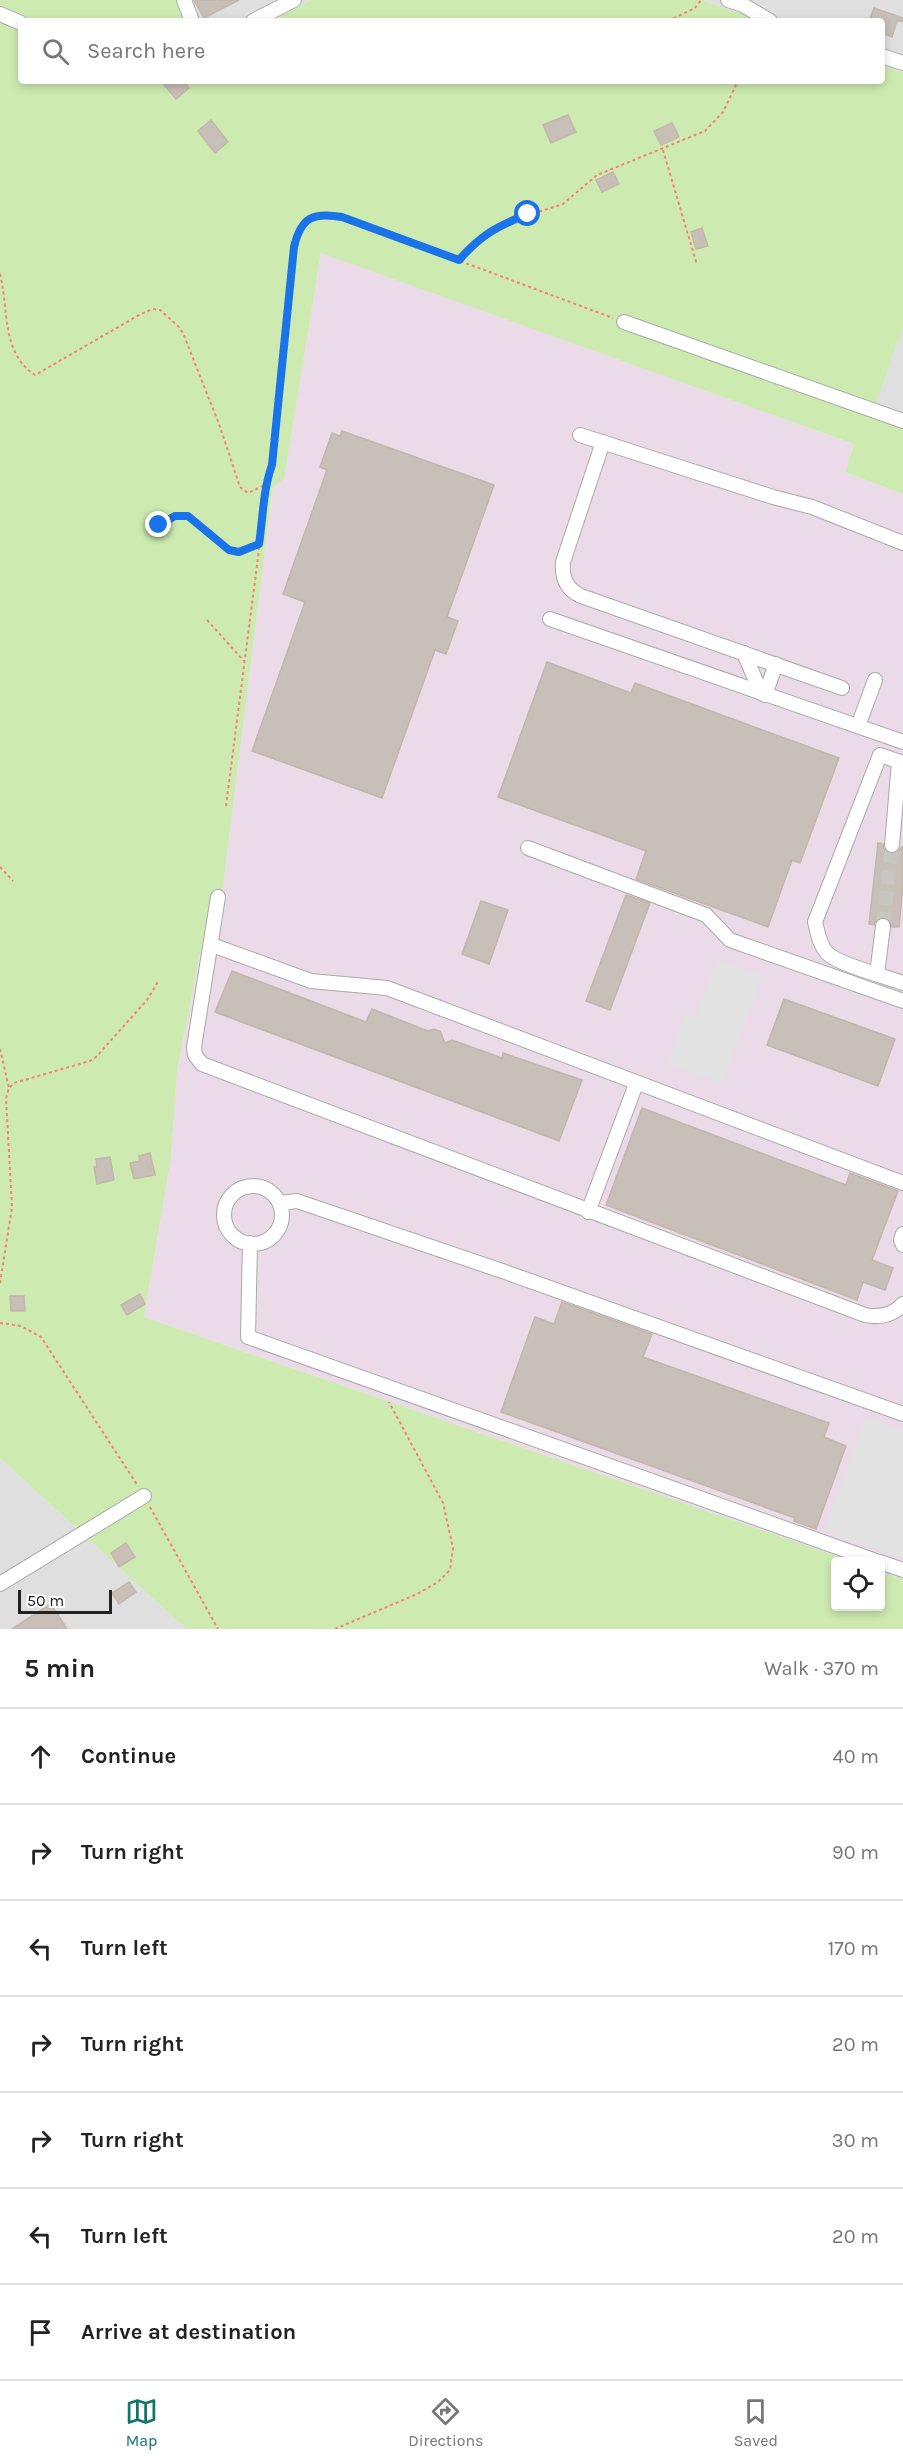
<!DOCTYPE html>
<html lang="en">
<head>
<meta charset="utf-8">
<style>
  body { margin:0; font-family:Karla,sans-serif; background:#f2f2f2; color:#222 }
  .controls { position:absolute; right:18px; bottom:18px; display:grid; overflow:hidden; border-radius:6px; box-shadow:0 3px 9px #0003 }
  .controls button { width:54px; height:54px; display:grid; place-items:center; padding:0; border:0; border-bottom:2px solid #e0e0e0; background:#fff; color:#222; font:30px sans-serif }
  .scale { position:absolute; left:18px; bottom:15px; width:94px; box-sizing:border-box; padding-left:6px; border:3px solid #222; border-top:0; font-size:16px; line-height:21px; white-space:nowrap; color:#222; -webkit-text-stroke:4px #fff; paint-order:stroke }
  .stop { position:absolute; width:18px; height:18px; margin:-14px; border:4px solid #1a73e8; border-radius:50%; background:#fff }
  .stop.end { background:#1a73e8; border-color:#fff; box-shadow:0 2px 6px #0008 }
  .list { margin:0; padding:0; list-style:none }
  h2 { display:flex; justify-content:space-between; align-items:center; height:78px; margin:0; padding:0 24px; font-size:26px }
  h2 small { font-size:20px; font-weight:400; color:#767676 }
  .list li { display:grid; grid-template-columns:39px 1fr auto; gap:18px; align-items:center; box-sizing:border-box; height:96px; padding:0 24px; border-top:2px solid #e0e0e0 }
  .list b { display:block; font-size:22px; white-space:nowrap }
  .list em { font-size:20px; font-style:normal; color:#767676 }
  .icon { flex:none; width:33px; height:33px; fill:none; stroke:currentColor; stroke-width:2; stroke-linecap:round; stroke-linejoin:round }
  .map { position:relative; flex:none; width:903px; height:1629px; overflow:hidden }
  .search { position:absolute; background:#fff; box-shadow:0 3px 9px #0003; left:18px; right:18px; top:18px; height:66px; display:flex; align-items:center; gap:15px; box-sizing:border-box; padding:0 21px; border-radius:6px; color:#767676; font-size:22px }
  .sheet { height:750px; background:#fff }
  nav { display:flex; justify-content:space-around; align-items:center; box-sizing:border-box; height:84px; border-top:2px solid #e0e0e0; background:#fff; font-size:16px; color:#767676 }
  nav a { display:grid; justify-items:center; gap:3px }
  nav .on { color:#0f766e }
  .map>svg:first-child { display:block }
  .residential { fill:#e0dfdf }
  .industrial { fill:#ebdbe8 }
  .grass { fill:#cdebb0 }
  .parking { fill:#e2e2e2 }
  .building { fill:#c7bfb8; stroke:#c4b6ab; stroke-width:1.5 }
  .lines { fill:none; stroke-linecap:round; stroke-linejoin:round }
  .minor-tunnel { stroke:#c8c6c1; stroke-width:14; stroke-dasharray:14 7; stroke-linecap:butt }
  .minor-casing { stroke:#a9a9a9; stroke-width:16 }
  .path { stroke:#fa8072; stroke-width:2; stroke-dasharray:3 3; stroke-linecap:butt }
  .minor { stroke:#fff; stroke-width:14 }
  .route { stroke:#1a73e8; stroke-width:8 }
</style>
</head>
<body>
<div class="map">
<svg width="903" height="1629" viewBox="0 0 903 1629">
  <rect width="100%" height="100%" fill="#f2efe9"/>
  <g class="residential">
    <polygon points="179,0 311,0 270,21 186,21"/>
    <polygon points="702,0 903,0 903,72 882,65 882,21 760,21"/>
    <polygon points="903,328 903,425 871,413"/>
    <polygon points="0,1458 186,1629 0,1629"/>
  </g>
  <polygon class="industrial" points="321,252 854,444 845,472 903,494 903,1579 881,1572 880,1562 851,1561 144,1317 171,1158 177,1072 212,892 222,893 273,487 284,478"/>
  <g class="grass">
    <polygon points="0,0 179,0 186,21 21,21 21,81 882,81 882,65 903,72 903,328 872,413 903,425 903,494 845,472 854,444 321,253 284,479 273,487 222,894 212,892 177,1072 171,1158 144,1317 851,1561 836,1562 836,1606 880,1606 881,1572 903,1579 903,1629 186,1629 0,1458"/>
    <polygon points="311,0 702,0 760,21 270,21"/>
  </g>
  <g class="parking">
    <polygon points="717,960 762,976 723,1083 668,1063 686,1013 697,1016"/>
    <polygon points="865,1417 903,1430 903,1558 825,1531"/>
  </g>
  <g class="building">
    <polygon points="194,0 239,0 204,18"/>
    <polygon points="874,8 903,18 903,21 897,21 892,37 882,33 882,21 869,21"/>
    <polygon points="161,81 183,81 189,88 176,99"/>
    <polygon points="568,115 576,132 551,143 543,125"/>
    <polygon points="211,120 228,142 215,153 198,131"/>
    <polygon points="672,123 679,137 661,145 654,131"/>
    <polygon points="613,172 619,184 602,192 596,180"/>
    <polygon points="702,228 708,246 696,249 691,232"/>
    <polygon points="342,431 494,485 447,617 458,621 446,654 435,650 382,798 252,751 305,602 283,594 327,470 320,467 332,433 340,436"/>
    <polygon points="547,662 631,693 635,683 839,758 800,863 792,860 768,927 636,879 646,851 498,797"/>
    <polygon points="878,843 883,844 884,849 891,854 896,853 903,846 903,884 899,927 892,927 889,919 884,917 876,920 874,925 869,924"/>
    <polygon points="626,895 650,903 610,1010 586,1001"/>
    <polygon points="481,901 508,910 489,964 462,954"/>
    <polygon points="232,971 366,1022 372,1009 428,1031 434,1029 440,1031 445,1043 452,1040 502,1058 503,1053 582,1080 559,1141 215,1012"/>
    <polygon points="784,999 895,1039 878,1086 767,1045"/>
    <polygon points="642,1108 846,1185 850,1173 898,1191 872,1260 893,1268 885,1290 863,1282 857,1300 606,1205"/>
    <polygon points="150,1153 155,1175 134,1179 130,1163 140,1161 139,1156"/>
    <polygon points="110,1157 114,1180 97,1184 94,1167 97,1167 96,1159"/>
    <polygon points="140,1294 145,1304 127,1315 121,1305"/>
    <polygon points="10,1296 24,1296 25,1311 11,1311"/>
    <polygon points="562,1302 652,1334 643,1357 829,1423 824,1437 846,1446 816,1529 794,1521 795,1518 501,1412 535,1317 554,1324"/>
    <polygon points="126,1543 135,1557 119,1567 111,1553"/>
    <polygon points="129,1582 136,1592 119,1604 112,1593"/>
    <polygon points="51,1604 67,1629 12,1629 32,1616"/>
  </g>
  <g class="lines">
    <polyline class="minor-tunnel" points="883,926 892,845"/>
    <defs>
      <g id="minor">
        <polyline points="184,0 192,21"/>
        <polyline points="728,0 743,5 770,21"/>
        <polyline points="0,14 21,23"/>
        <polyline points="253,21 294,0"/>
        <polyline points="882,56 903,63"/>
        <polyline points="624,322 903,421"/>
        <polyline points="580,435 773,497 812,507 903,543"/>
        <path d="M 603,442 L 563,562 C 562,578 566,589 581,596 L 842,688"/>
        <polyline points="550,619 903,742"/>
        <polyline points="744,653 761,693"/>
        <polyline points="765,695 776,664"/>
        <polyline points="858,726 875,680"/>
        <path d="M 903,763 L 880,755 L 815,922 C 818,933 819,944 827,953 C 837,964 887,977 903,983"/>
        <polyline points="892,845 899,762"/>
        <polyline points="528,848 706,915 730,940 903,1001"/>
        <path d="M 218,897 L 194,1047 L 195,1055 L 202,1064 L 865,1315 C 880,1318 893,1315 903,1304"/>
        <polyline points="212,945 311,981 387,988 903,1183"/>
        <polyline points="877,974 883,926"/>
        <circle cx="253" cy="1215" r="29"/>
        <polyline points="280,1203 297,1201 508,1273 903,1414"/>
        <polyline points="588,1212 636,1084"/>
        <polyline points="903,1234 901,1240 903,1245"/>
        <polyline points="250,1243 248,1337 879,1562"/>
        <polyline points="880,1562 903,1570"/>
        <polyline points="0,1584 144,1496"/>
      </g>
    </defs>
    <use href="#minor" class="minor-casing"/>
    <g class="path">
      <polyline points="668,21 695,8 701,0"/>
      <polyline points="663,150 697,265"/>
      <polyline points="459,260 476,240 504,223 563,204 597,175 705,131 723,112 738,81"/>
      <path d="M 0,274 C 9,310 1,353 35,375 L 141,314 L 153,309 L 160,310 L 178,326 L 183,333 L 219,424 L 240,487 L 248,493 L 265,485 L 272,465 L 293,247 C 302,217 312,212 342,217 L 613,318"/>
      <polyline points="159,525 175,516 188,516 229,550 239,552 257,545"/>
      <polyline points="207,620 244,661"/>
      <polyline points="226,806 265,503 265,485"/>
      <polyline points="0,867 13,881"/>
      <polyline points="0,1049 9,1088"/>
      <polyline points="0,1283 12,1207 6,1098 9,1088 14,1083 90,1061 96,1057 147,1000 159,980"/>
      <polyline points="0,1323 21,1326 41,1337 138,1486"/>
      <polyline points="150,1507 218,1629"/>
      <polyline points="335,1629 417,1594 438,1582 450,1570 453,1548 443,1503 389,1402"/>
    </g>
    <use href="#minor" class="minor"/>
  </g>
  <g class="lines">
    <path class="route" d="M 159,525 L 175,516 L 188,516 L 229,550 L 239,552 L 259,544 C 263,518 263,490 272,465 L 294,247 C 301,217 313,212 342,217 L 459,260 C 481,235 497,226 528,214"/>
  </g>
</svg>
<div class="controls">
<button><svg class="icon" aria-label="locate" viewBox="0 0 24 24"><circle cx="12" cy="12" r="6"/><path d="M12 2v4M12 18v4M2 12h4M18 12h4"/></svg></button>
</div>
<div class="scale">50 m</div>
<div class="stop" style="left:528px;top:214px"></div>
<div class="stop end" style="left:159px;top:525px"></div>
<div class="search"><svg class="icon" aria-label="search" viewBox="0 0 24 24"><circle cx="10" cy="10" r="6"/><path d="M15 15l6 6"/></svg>Search here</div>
</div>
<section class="sheet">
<h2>5 min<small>Walk · 370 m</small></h2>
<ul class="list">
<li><svg class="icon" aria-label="ahead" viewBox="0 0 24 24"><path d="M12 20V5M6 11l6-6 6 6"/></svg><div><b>Continue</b></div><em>40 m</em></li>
<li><svg class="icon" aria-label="right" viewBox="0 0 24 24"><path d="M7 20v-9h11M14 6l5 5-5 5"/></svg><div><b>Turn right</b></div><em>90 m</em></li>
<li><svg class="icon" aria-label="left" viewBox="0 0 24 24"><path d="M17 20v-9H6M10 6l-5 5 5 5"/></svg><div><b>Turn left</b></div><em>170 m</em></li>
<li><svg class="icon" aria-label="right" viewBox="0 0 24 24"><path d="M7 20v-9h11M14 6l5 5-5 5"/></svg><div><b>Turn right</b></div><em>20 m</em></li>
<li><svg class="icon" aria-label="right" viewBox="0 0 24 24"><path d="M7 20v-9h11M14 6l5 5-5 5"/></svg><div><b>Turn right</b></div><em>30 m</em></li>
<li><svg class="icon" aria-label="left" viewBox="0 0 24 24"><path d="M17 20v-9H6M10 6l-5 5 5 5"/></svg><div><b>Turn left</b></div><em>20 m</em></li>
<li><svg class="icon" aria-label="arrive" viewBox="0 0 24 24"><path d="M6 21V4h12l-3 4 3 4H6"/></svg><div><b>Arrive at destination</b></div></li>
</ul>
</section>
<nav>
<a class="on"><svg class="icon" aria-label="map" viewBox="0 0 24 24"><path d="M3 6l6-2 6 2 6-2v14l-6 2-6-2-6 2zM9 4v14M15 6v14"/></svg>Map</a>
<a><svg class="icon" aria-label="directions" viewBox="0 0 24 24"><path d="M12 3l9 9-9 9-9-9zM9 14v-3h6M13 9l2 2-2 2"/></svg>Directions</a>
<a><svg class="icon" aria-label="saved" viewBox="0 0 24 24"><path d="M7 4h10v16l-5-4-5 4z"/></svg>Saved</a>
</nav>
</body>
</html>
